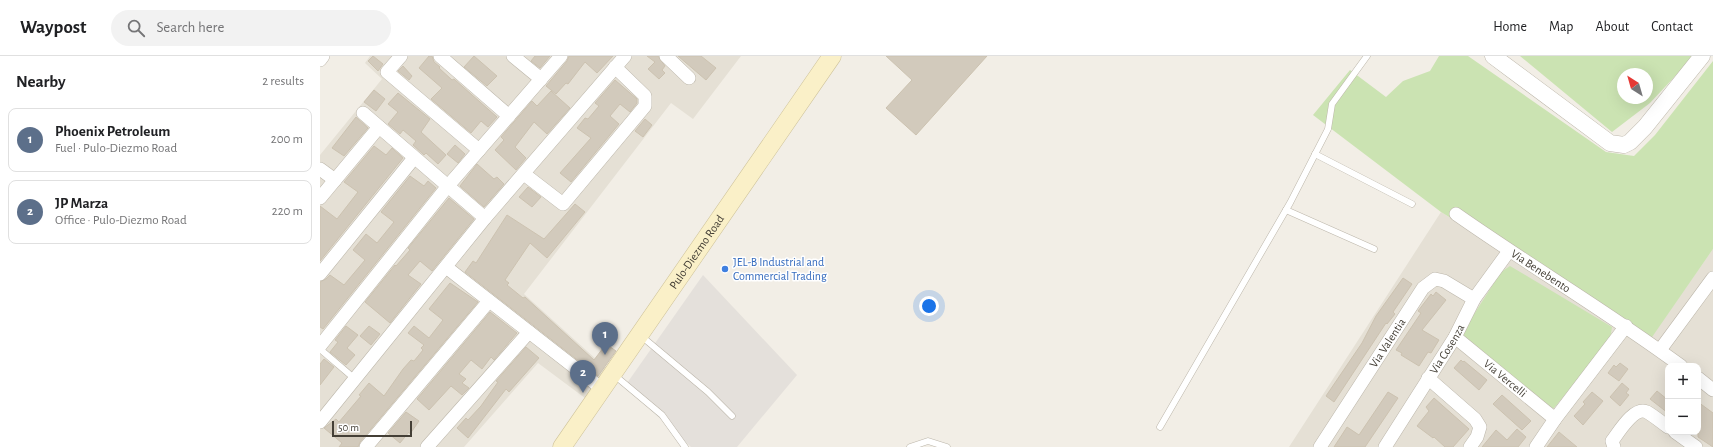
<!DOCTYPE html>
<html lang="en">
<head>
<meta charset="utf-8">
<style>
  body { margin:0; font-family:"Alegreya Sans",sans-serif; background:#f2f2f2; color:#202124 }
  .controls { position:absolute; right:12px; bottom:12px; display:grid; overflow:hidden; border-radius:8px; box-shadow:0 4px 16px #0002 }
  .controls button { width:36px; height:36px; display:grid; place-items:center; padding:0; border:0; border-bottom:1px solid #e0e0e0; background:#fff; color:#202124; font:20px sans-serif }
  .compass { position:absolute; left:1297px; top:12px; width:36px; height:36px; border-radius:50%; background:#fff; box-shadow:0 4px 16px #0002; rotate:323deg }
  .scale { position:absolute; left:12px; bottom:10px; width:80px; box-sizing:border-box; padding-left:4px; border:2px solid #443f36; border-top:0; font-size:11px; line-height:14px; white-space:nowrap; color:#443f36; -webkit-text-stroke:3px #fff; paint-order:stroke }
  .you { position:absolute; left:609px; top:250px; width:14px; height:14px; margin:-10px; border:3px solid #fff; border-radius:50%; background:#1a73e8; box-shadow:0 0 0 6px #1a73e833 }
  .badge { display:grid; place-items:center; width:26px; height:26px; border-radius:50%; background:#0f766e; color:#fff; font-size:13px; font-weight:700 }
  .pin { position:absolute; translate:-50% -33px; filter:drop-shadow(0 1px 2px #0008) }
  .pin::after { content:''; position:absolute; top:21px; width:14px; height:12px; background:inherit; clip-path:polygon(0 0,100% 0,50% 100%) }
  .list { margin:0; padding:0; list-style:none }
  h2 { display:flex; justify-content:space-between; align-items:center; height:52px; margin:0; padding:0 16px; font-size:17px }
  h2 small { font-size:13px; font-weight:400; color:#757577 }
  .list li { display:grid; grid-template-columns:26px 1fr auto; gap:12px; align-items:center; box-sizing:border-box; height:64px; margin:0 8px 8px; padding:0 8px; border:1px solid #e0e0e0; border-radius:8px }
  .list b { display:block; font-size:15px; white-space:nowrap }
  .list p { margin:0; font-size:13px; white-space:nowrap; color:#757577 }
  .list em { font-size:13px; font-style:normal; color:#757577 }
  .icon { flex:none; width:22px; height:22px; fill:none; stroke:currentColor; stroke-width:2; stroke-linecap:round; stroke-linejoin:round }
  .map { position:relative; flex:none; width:1393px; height:391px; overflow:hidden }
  header { display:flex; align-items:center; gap:24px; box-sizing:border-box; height:56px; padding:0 20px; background:#fff; border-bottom:1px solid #e0e0e0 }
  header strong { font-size:19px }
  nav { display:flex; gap:22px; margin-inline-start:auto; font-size:14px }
  .search { width:280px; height:36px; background:#f2f2f2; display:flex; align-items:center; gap:10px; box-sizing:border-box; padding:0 14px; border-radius:22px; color:#757577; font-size:15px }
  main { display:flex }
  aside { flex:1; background:#fff }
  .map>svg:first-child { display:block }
  .residential { fill:#e5e0d5; fill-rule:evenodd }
  .industrial { fill:#e4e0db }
  .green { fill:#cbe3b2; fill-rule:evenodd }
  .building { fill:#d2cabc; stroke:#ccc2b0 }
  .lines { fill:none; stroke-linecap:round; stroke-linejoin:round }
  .service-casing { stroke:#bcb6aa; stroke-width:7 }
  .minor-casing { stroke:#bcb6aa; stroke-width:14 }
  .tertiary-casing { stroke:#bcb6aa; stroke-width:17 }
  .secondary-casing { stroke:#cec299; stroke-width:19 }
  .service { stroke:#fff; stroke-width:6 }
  .minor { stroke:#fff; stroke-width:13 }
  .tertiary { stroke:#fff; stroke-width:16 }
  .secondary { stroke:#faf0c8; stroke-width:18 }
  .shop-dot { fill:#3f7fe0; stroke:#fff; stroke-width:1.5 }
  .labels { text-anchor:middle; stroke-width:3; stroke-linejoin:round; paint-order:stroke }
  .street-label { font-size:12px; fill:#443f36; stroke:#fff }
  .shop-label { font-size:12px; fill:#366cbe; stroke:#fff; text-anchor:start }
</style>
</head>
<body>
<header>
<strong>Waypost</strong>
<div class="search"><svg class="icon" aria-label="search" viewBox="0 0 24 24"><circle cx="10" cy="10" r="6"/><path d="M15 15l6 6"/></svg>Search here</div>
<nav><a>Home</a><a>Map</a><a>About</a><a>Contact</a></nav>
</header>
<main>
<aside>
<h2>Nearby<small>2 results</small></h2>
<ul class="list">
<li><span class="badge" style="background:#5c6f8a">1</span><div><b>Phoenix Petroleum</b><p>Fuel · Pulo-Diezmo Road</p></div><em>200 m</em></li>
<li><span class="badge" style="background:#5c6f8a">2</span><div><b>JP Marza</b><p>Office · Pulo-Diezmo Road</p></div><em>220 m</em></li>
</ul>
</aside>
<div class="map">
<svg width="1393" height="391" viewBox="0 0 1393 391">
  <rect width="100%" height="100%" fill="#f2eee6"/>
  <g class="residential">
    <polygon points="50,0 421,0 373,63 351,47 204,238 288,314 269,345 218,307 144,391 0,391 0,99 62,23 45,7"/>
    <path d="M 1121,156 L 1329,284 L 1393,193 L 1393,391 L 969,391 ZM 1348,310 L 1378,310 L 1378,376 L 1348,376 Z"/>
  </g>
  <polygon class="industrial" points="383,219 477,319 417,391 371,391 305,330"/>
  <g class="green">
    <polygon points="1119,0 1148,0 1286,96 1314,100 1335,79 1393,5 1393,193 1330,284 1121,156 993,59 1030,14 1066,41 1083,25 1110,15"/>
    <path d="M 1200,0 L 1374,0 L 1330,47 L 1292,76 ZM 1303,18 L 1327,18 L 1327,42 L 1303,42 Z"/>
    <polygon points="1190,210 1292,271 1290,284 1234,352 1227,352 1140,280 1181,216"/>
  </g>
  <g class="building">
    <polygon points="53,0 63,8 58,15 48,5"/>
    <polygon points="109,0 112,0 114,6 120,11 119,12 132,24 134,23 177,61 168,71 161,65 151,77 111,43 122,32 99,12"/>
    <polygon points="154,0 177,20 167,30 144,11"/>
    <polygon points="215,0 230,0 220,12 211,5"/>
    <polygon points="249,0 293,0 277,17 265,6 248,28 246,27 236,38 226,30 247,5"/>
    <polygon points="327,0 338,0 345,10 342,14 345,17 339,23 328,13 335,6"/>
    <polygon points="358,0 381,0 396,12 386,24"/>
    <polygon points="566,0 667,0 596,79 566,52 592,24"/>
    <polygon points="83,10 92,20 89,24 78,15"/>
    <polygon points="295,24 317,43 317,47 310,56 300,48 290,60 299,68 251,126 240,117 271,82 257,72 265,62 268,63 279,50 275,47"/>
    <polygon points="54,34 65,43 56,55 44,46"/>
    <polygon points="231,35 250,52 227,78 214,66 195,91 206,102 196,114 175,94 184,84 181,81 212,45 217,50"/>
    <polygon points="78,37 110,63 101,76 126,99 118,108 106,97 104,99 93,89 96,85 83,74 80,78 68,68 78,56 68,48"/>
    <polygon points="36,61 48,72 24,100 12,92"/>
    <polygon points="325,63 332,69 323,81 315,75"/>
    <polygon points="135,89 145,98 138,107 127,98"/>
    <polygon points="54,90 66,99 72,92 83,102 0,205 0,150 17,163 38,136 24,126"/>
    <polygon points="157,108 174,123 177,121 184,128 164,151 140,130"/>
    <polygon points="90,120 104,130 108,125 116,132 3,273 0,271 0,226 6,223 10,219 24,229 45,204 33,194 46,178 57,187 74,166 61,156"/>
    <polygon points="208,131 221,141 212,151 199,141"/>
    <polygon points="129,142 154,163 112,215 100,205 88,219 101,228 70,267 45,246 75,209 76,210 90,194 88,192"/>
    <polygon points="255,148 265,156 227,202 210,187 185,224 189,227 187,229 203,242 205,241 274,304 286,288 296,295 278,320 145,216 153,205 156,207 187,159 224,183"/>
    <polygon points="1083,222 1092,228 1073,256 1075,258 1067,268 1066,267 1014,346 1006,340 1042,287 1056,260"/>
    <polygon points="130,227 158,246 40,386 38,391 19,391 22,387 4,372 16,363 19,366 41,340 39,339 49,327 64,340 83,313 91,304 94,305 103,294 101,292 104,289 88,277 94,270 109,282 123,264 109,253"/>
    <polygon points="1116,236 1126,244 1102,274 1119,284 1111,297 1108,296 1099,310 1081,299 1082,297 1076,294 1101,257 1098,255 1111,238 1113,240"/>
    <polygon points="170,256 197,277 174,304 171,301 162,313 151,304 139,318 146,323 142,327 149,332 142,339 131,330 109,354 97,343"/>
    <polygon points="26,270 38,279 27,292 35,299 26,309 10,296 18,286 15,284"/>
    <polygon points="49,270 60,278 51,289 40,280"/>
    <polygon points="206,291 219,302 189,336 186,333 148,382 137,372 146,362 148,364 161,350 178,326 176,325"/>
    <polygon points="4,303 14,311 0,329 0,308"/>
    <polygon points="1141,304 1143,306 1144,305 1167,324 1159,334 1134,312"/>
    <polygon points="1300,307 1308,313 1299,325 1288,317 1294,309 1296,311"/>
    <polygon points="1302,327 1309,333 1306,337 1309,339 1300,350 1290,341"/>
    <polygon points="1337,335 1348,344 1348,357 1330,343"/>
    <polygon points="1068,336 1078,342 1045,391 1014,391 1027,371 1039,379"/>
    <polygon points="1272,336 1283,345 1263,369 1254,360 1265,348 1263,346"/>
    <polygon points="1182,339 1211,365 1202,374 1173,348"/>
    <polygon points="1114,342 1149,373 1133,391 1125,391 1114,381 1113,382 1097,370 1109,355 1106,351"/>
    <polygon points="1378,346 1393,357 1393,391 1378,381"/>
    <polygon points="86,356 99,365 90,378 89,376 80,387 68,377"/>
    <polygon points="1197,373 1206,381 1198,391 1162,391 1176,374 1187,384"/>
    <polygon points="1239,376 1257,391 1227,391"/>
  </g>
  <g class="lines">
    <defs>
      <g id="service">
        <polyline points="995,98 1092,148"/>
        <polyline points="966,154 1054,193"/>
        <polyline points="320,279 388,336 412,360"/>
        <polyline points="0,293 35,323"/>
        <polyline points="293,318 342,359 365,391"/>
        <polyline points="840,371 970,147 1008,73 1012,48 1047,0"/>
        <polyline points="590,391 608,385 627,391"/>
      </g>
      <g id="minor">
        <polyline points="81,0 67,16 159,94"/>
        <polyline points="120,0 189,60"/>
        <polyline points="193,0 221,23"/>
        <polyline points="346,0 369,22"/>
        <polyline points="0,4 3,0"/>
        <polyline points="43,57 165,162"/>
        <polyline points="0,113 15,124"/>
        <polyline points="204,118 243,148 325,50 325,40 295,11"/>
        <polyline points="0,142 59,71"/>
        <path id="s1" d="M 1136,158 C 1210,210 1288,256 1361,310"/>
        <polyline points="126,211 281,332"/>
        <polyline points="0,218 94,102"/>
        <path id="s2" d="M 1135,281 L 1235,363"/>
        <polyline points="0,290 127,131 241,0"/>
        <polyline points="1340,294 1393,222"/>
        <polyline points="1108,322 1155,363 1160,371 1157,381 1150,391"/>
        <polyline points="1378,322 1393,334"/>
        <polyline points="0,366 165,162 305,0"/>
        <polyline points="1355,376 1376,391"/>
        <polyline points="46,391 169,245"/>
        <polyline points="107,391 209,276"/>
        <path id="s3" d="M 1000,391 L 1103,232 L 1115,223 L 1124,225 L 1154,243"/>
        <path id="s4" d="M 1065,391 L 1135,281 L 1154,243 L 1189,195"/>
        <polyline points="1216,391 1235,363 1306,270"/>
        <path d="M 1294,391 L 1292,385 C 1299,376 1314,350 1327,356 C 1334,360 1341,366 1348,371"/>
      </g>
      <polyline id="tertiary" points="1173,0 1290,87 1304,89 1310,86 1325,71 1382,0"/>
      <g id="secondary">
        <path id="s5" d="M 242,391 L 512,0"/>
      </g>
    </defs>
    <use href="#service" class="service-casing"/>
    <use href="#minor" class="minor-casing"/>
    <use href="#tertiary" class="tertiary-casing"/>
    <use href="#secondary" class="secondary-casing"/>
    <use href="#service" class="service"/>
    <use href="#minor" class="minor"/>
    <use href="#tertiary" class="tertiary"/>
    <use href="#secondary" class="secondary"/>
  </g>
  <circle class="shop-dot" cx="405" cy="213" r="4"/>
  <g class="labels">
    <g class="street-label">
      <text dy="4" stroke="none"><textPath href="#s5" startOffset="237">Pulo-Diezmo Road</textPath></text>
      <text dy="4" stroke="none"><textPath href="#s1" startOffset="102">Via Benebento</textPath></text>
      <text dy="4" stroke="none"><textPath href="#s3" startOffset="124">Via Valentia</textPath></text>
      <text dy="4" stroke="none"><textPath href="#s4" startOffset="116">Via Cosenza</textPath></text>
      <text dy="4" stroke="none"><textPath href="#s2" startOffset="65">Via Vercelli</textPath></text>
    </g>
    <g class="shop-label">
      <text x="413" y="210">JEL-B Industrial and<tspan x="413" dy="14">Commercial Trading</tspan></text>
    </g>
  </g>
</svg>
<div class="controls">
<button>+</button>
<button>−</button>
</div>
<svg class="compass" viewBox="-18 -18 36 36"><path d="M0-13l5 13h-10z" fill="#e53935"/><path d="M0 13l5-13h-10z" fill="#757577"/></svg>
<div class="scale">50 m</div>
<div class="you"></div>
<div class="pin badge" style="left:285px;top:299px;background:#5c6f8a">1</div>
<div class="pin badge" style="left:263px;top:337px;background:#5c6f8a">2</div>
</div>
</main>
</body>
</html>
